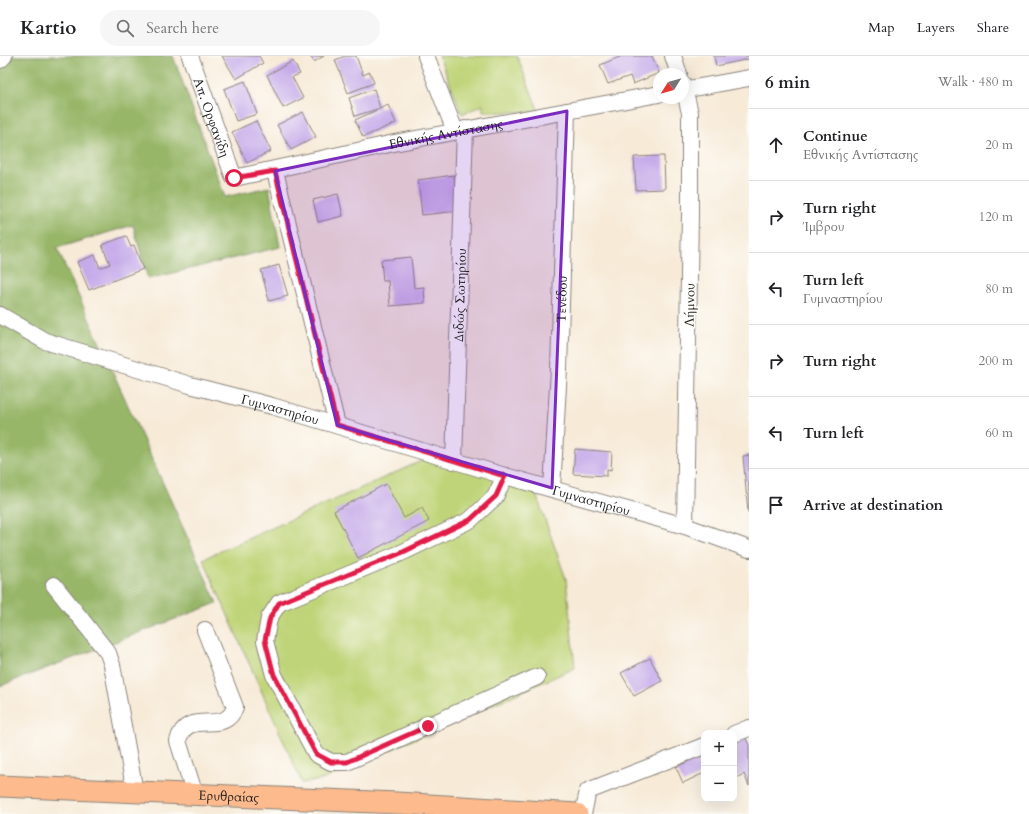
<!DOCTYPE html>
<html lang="en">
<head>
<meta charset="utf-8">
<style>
  body { margin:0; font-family:Cardo,serif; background:#f6f6f6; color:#202124 }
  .controls { position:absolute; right:12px; bottom:12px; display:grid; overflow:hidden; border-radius:8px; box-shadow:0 4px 16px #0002 }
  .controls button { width:36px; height:36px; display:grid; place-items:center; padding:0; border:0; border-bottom:1px solid #e0e0e0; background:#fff; color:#202124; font:20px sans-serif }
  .compass { position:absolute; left:653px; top:12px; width:36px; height:36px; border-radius:50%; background:#fff; box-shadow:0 4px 16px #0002; rotate:233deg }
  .stop { position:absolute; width:12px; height:12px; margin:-9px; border:3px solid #e11d48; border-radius:50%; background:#fff }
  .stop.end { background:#e11d48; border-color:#fff; box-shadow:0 1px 4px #0008 }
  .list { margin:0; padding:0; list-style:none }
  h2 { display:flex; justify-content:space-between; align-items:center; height:52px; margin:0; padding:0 16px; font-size:17px }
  h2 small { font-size:13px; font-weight:400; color:#757577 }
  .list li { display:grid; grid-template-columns:26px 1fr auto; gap:12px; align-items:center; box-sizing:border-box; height:72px; padding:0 16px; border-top:1px solid #e0e0e0 }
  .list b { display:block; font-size:15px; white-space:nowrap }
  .list p { margin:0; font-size:13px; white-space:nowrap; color:#757577 }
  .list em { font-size:13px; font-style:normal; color:#757577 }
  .icon { flex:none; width:22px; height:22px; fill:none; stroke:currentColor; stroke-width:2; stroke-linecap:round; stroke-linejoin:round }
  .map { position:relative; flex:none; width:749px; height:758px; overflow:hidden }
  header { display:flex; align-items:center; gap:24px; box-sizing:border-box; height:56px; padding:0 20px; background:#fff; border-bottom:1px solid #e0e0e0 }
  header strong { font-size:19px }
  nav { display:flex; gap:22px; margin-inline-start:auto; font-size:14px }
  .search { width:280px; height:36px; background:#f6f6f6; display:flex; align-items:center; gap:10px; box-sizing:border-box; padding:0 14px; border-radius:22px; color:#757577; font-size:15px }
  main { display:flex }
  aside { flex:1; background:#fff }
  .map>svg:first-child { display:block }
  .green { fill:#bfd478; stroke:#6e784a }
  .forest { fill:#97b668; stroke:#5a6942 }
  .building { fill:#c6abea }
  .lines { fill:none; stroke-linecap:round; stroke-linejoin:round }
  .minor-casing { stroke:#8a837a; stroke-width:18 }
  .major-casing { stroke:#8a837a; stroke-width:23 }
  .minor { stroke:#fff; stroke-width:16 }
  .major { stroke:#fcba8d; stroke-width:21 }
  .route { stroke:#e11d48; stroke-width:5 }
  .marked { fill:#7b2cbf; fill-opacity:0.2; stroke:#7b2cbf; stroke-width:3; stroke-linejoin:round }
  .labels { text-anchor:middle; stroke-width:3.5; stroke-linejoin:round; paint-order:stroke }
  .street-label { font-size:13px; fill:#1c1c1c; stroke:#fdfcf7 }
</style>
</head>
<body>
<header>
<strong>Kartio</strong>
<div class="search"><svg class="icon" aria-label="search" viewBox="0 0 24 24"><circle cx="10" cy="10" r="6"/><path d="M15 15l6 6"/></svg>Search here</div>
<nav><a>Map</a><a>Layers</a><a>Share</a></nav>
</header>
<main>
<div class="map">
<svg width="749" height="758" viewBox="0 0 749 758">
  <rect width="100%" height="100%" fill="#fdfcf7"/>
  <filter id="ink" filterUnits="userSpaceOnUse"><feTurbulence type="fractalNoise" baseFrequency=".025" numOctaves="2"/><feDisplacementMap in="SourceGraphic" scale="8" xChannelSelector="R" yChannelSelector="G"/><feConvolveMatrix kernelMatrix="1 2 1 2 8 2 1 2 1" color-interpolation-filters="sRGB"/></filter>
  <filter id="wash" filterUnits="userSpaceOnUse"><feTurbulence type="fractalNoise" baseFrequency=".012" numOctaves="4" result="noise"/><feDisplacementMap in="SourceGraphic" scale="16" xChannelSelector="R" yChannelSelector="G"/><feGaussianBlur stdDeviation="0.9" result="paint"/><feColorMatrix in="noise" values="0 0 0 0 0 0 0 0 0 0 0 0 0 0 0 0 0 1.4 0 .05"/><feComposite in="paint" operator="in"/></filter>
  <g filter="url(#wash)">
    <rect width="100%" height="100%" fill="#f7ead7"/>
    <g class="green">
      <polygon points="439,0 517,0 539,56 483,56 483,49 462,58"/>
      <polygon points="439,397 531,424 566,523 575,612 322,724 302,727 203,503"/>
    </g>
    <polygon class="forest" points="0,0 173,0 225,141 269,131 280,191 148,223 133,169 57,192 217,547 0,630"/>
    <g id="blocks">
      <g class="building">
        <polygon points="222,0 259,0 263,7 236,23"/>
        <polygon points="310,0 324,0 314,6"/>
        <polygon points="345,0 356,0 363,19 370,16 374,27 348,37 335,4"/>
        <polygon points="622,0 652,0 659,17 633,28 630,20 608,28 600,9"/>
        <polygon points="714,0 749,0 749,3 716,10"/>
        <polygon points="293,5 300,18 292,21 303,42 283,52 267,19"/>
        <polygon points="245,25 257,58 236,65 224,33"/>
        <polygon points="374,33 380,52 355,60 349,42"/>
        <polygon points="388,49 396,67 363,81 355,64"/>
        <polygon points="303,56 316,81 291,94 277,69"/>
        <polygon points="256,65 271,95 247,107 232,76"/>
        <polygon points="664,100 665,133 636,134 634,101"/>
        <polygon points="454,119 458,155 422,159 418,124"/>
        <polygon points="338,138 343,160 318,166 313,144"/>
        <polygon points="126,180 131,191 134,189 143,213 89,234 77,206 95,199 100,212 110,208 102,189"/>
        <polygon points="411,201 414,232 424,231 425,247 390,250 388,225 383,225 381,204"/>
        <polygon points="279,209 288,240 269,245 261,214"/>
        <polygon points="575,393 612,396 611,414 607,413 607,420 573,418"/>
        <polygon points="749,399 749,456 748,456 743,400"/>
        <polygon points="386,428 404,462 422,452 429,465 358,502 334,455"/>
        <polygon points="650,602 662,625 634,640 621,617"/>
        <polygon points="745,680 749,689 749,730 744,718 734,723 734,685"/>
        <polygon points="704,698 704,717 683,727 676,711"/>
      </g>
    </g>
  </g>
  <g filter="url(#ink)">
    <use href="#blocks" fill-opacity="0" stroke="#8a837a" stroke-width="1"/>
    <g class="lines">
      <defs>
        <g id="minor">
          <path id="s1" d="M 190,0 L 234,122 L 394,87 L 659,38"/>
          <polyline points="426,0 455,75"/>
          <polyline points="673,0 679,18"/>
          <polyline points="0,4 4,0"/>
          <polyline points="683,28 690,57 690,158 685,470"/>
          <polyline points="683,34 749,22"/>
          <polyline points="275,115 337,369"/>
          <path id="s2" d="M 0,259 L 45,285 L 190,329 L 272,350 L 505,420 L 685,470 L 749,493"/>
          <path id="s3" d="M 454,405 L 465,73"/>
          <polyline points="505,420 495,441 470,464 401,497 279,547 269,562 265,585 274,619 316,698 331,706 347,706 537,621"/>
          <path id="s4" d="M 552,432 L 559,313 L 567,55"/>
          <polyline points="54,529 108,597 112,609 135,736"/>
          <polyline points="734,678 749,672"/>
          <path d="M 195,739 L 178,685 C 187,650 225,682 235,651 L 205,574"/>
          <polyline points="583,758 588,735 704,690"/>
        </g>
        <g id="major">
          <path id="s5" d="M 0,730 L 397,747 L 577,758"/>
        </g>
      </defs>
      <use href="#minor" class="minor-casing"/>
      <use href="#major" class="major-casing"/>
      <use href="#minor" class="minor"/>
      <use href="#major" class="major"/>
    </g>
  </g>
  <g class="lines" filter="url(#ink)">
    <polyline class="route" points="234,122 275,115 337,369 505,420 496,440 470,464 401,497 279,547 270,562 265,584 274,619 316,698 331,706 347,706 428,670"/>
  </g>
  <path class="marked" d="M 567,55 L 552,432 L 337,369 L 275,115 Z"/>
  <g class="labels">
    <g class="street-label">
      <text dy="5" stroke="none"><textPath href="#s1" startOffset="65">Απ. Ορφανίδη</textPath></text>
      <text dy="5" stroke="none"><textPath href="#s1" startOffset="346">Εθνικής Αντίστασης</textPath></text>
      <text dy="5" stroke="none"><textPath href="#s3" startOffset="166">Διδώς Σωτηρίου</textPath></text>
      <text dy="5" stroke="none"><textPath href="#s4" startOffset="189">Τενέδου</textPath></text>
      <text transform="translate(689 249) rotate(-89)" y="5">Λήμνου</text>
      <text dy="5" stroke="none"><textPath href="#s2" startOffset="297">Γυμναστηρίου</textPath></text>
      <text dy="5" stroke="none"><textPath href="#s2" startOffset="621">Γυμναστηρίου</textPath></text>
      <text dy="5" stroke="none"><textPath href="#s5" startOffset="229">Ερυθραίας</textPath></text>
    </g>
  </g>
</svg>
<div class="controls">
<button>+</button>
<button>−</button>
</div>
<svg class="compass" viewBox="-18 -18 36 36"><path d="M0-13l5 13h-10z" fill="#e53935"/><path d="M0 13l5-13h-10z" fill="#757577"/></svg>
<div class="stop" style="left:234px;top:122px"></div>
<div class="stop end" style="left:428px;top:670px"></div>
</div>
<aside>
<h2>6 min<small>Walk · 480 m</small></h2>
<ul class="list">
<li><svg class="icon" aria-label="ahead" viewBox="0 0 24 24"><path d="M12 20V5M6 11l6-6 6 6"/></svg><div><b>Continue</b><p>Εθνικής Αντίστασης</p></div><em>20 m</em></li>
<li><svg class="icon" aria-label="right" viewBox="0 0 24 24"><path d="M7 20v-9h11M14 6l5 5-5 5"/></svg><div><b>Turn right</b><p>Ίμβρου</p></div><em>120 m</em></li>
<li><svg class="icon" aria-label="left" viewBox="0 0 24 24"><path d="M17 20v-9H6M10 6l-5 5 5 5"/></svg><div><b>Turn left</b><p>Γυμναστηρίου</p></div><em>80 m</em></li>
<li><svg class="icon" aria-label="right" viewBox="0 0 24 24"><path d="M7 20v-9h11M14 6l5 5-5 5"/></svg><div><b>Turn right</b></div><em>200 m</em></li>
<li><svg class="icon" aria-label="left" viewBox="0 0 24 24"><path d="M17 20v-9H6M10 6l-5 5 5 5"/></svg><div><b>Turn left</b></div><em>60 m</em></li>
<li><svg class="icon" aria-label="arrive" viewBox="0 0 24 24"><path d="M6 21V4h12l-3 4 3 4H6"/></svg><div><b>Arrive at destination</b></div></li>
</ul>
</aside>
</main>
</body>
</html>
